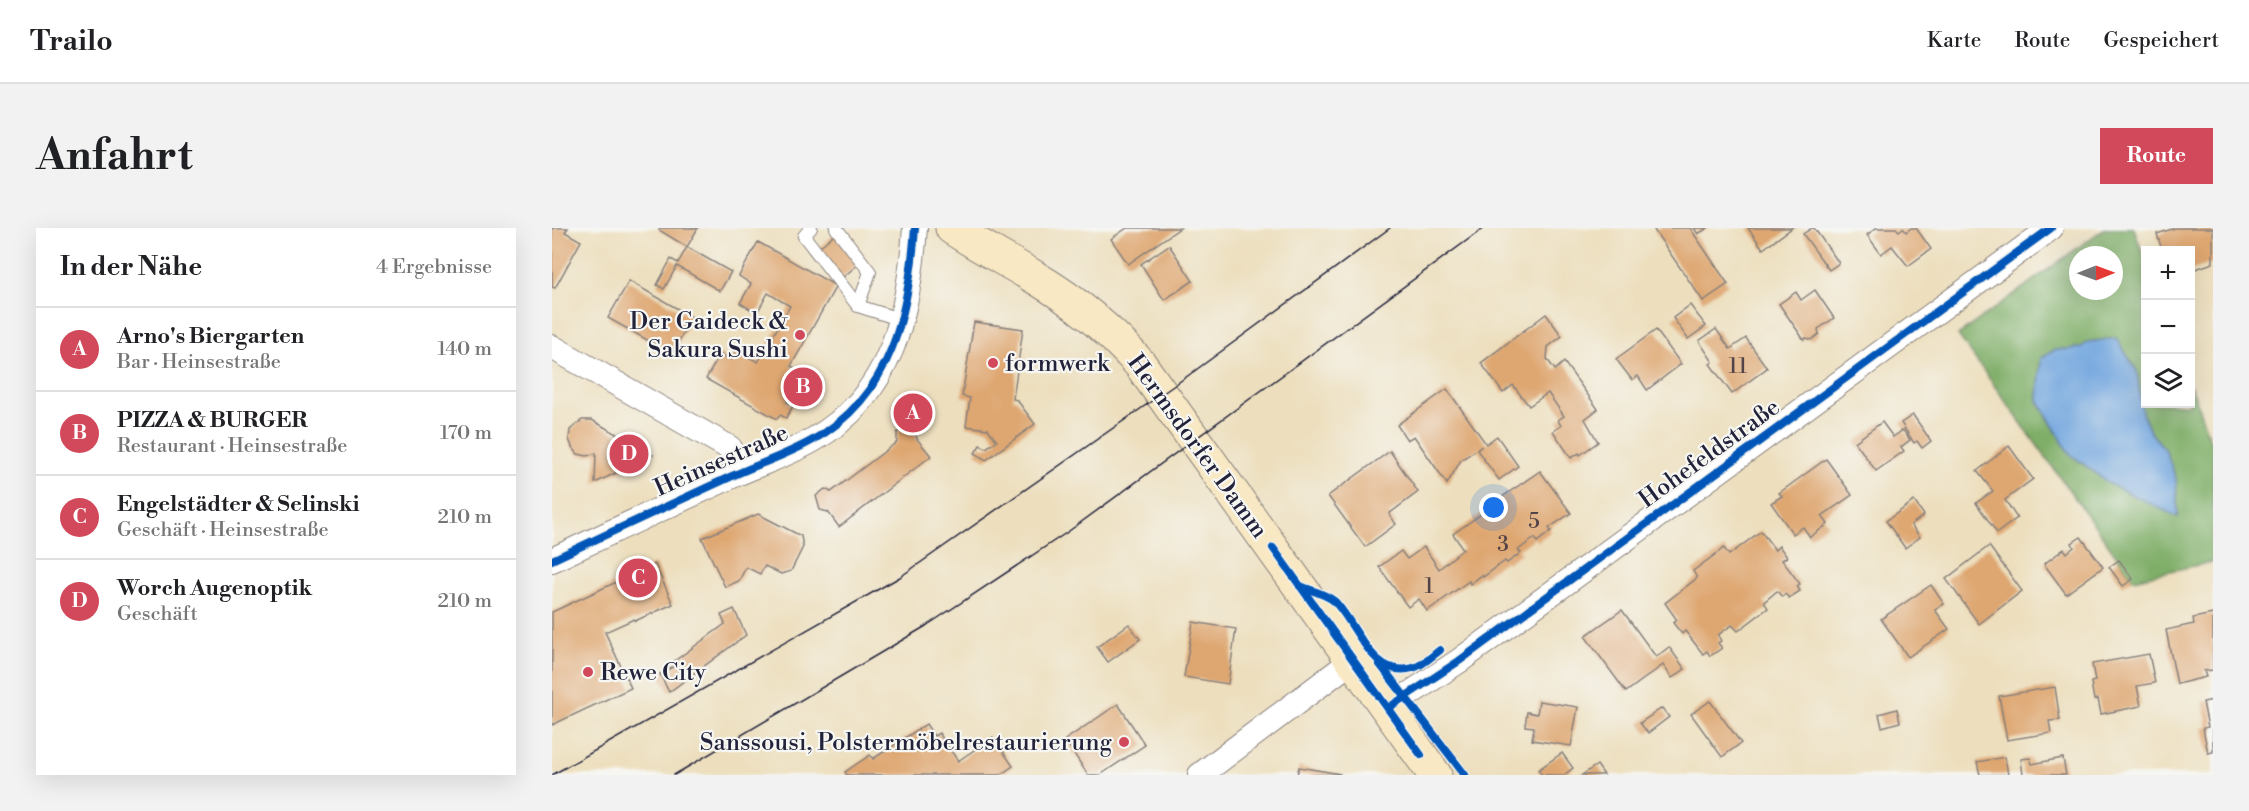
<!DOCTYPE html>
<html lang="de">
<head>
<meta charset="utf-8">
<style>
  body { margin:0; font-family:"Libre Bodoni",serif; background:#f2f2f2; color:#202124 }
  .controls { position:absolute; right:18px; top:18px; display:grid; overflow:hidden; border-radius:0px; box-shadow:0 6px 24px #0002 }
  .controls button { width:54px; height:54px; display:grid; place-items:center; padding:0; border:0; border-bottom:2px solid #e0e0e0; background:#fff; color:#202124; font:30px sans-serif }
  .compass { position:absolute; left:1517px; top:18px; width:54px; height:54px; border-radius:50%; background:#fff; box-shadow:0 6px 24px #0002; rotate:89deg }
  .you { position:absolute; left:942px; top:280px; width:21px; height:21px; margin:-15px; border:4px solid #fff; border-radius:50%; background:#1a73e8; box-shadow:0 0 0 9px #1a73e833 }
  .badge { display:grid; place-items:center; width:39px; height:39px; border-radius:50%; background:#d1495b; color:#fff; font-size:20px; font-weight:700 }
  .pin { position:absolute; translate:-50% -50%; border:3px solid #fff; box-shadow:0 2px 6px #0006 }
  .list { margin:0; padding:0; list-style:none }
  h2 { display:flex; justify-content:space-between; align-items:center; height:78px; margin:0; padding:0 24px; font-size:26px }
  h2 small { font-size:20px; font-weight:400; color:#757577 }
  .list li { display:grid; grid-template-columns:39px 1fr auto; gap:18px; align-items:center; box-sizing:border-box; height:84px; padding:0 24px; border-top:2px solid #e0e0e0 }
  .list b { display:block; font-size:22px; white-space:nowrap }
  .list p { margin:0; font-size:20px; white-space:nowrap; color:#757577 }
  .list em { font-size:20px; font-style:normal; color:#757577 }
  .icon { flex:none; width:33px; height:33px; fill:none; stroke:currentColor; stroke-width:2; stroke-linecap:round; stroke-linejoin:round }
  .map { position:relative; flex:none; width:1661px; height:547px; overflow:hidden; border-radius:0px }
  header { display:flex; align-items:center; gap:36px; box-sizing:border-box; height:84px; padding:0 30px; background:#fff; border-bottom:2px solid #e0e0e0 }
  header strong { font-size:28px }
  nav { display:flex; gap:33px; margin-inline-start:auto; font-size:21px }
  .intro { display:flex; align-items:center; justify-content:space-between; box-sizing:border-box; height:144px; padding:0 36px }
  h1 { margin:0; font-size:42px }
  .button { padding:15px 27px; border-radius:0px; background:#d1495b; color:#fff; font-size:21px; font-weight:700 }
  main { display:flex; gap:36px; padding:0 36px }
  aside { flex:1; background:#fff; border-radius:0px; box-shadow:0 6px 24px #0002 }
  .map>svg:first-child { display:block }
  .forest { fill:#7fae68; stroke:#506852; stroke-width:1.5; fill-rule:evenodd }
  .water { fill:#71a5de; stroke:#4a648c; stroke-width:1.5 }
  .building { fill:#dea670 }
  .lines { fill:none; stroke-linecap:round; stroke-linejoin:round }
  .service-casing { stroke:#88807c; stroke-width:14 }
  .minor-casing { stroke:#88807c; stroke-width:26 }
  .secondary-casing { stroke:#88807c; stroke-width:35 }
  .service { stroke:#fff; stroke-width:12 }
  .minor { stroke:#fff; stroke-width:24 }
  .secondary { stroke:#f8e8c3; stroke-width:33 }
  .tram { stroke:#22223b; stroke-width:1.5 }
  .cycleway-casing { stroke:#f6f6f2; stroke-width:11 }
  .cycleway { stroke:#0057b8; stroke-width:8 }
  .poi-dot { fill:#d1495b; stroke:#f6f6f2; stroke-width:2 }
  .labels { text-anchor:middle; stroke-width:4.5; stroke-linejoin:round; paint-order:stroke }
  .number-label { font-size:21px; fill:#514348 }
  .poi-label { font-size:24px; fill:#22223b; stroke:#f6f6f2; text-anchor:end }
  .street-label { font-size:24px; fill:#22223b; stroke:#f6f6f2 }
</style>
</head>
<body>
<header>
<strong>Trailo</strong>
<nav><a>Karte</a><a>Route</a><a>Gespeichert</a></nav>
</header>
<div class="intro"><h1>Anfahrt</h1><a class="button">Route</a></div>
<main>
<aside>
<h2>In der Nähe<small>4 Ergebnisse</small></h2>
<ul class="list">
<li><span class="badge">A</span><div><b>Arno's Biergarten</b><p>Bar · Heinsestraße</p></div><em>140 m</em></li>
<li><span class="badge">B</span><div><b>PIZZA &amp; BURGER</b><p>Restaurant · Heinsestraße</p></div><em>170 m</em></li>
<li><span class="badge">C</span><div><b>Engelstädter &amp; Selinski</b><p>Geschäft · Heinsestraße</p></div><em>210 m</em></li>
<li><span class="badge">D</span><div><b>Worch Augenoptik</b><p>Geschäft</p></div><em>210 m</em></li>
</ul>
</aside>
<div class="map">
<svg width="1661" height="547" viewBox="0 0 1661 547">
  <rect width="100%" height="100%" fill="#f6f6f2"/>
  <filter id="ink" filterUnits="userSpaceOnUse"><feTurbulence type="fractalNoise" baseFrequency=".0167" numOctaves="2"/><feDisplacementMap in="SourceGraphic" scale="12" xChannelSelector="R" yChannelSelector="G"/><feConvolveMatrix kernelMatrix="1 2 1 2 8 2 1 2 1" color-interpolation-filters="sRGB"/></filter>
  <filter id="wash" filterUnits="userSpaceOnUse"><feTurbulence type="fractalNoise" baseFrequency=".008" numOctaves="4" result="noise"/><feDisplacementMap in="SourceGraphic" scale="24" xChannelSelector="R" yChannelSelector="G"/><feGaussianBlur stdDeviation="1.35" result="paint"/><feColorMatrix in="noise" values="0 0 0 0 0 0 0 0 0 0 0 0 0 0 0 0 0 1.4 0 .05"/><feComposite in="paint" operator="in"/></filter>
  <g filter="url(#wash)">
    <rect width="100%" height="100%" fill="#eddfbe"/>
    <path class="forest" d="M 1553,0 L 1582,0 L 1593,32 L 1594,176 L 1638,176 L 1639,158 L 1661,221 L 1661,334 L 1581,351 L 1406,107 ZM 1526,27 L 1562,27 L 1562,63 L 1526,63 ZM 1564,110 L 1585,143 L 1590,184 L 1598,204 L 1613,221 L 1626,288 L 1558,256 L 1517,225 L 1486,173 L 1489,130 L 1503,122 L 1528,120 Z"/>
    <polygon class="water" points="1564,110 1585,143 1590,184 1598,204 1613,221 1624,251 1626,289 1558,256 1517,225 1486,172 1489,130 1503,122 1528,120 1536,114"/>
    <g id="blocks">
      <g class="building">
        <polygon points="0,0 16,0 13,4 29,13 3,60 0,59"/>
        <polygon points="108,0 146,0 135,19 107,2"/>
        <polygon points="575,0 628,0 576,36 559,11"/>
        <polygon points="1105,0 1138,0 1176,56 1151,73 1102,2"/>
        <polygon points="1142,0 1156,0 1146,6"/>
        <polygon points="1196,0 1240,0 1211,21"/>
        <polygon points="1260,0 1262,0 1287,35 1277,42 1251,6"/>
        <polygon points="1324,0 1344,0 1347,3 1351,0 1354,4 1359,0 1364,0 1379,21 1356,38 1340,18 1329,26 1315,7"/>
        <polygon points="1623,0 1661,0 1661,35 1638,43 1638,22 1610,22 1605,6"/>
        <polygon points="284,5 309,34 284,55 259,26"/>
        <polygon points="206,14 284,58 239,138 262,151 249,174 238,168 235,174 241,178 234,190 228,187 225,191 154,151 168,126 179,132 184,122 206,134 238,78 216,65 205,85 188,75 199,56 187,48"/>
        <polygon points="617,17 641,53 612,72 589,36"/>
        <polygon points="135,19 179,44 168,63 125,38 112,61 105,57 119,31 126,35"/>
        <polygon points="77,53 140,89 120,126 56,90"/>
        <polygon points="1263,62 1282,90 1266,101 1267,106 1259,112 1254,110 1252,112 1227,76 1244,64 1249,72"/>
        <polygon points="1138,77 1154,98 1136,111 1121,90"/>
        <polygon points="994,86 1010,108 996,119 995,131 1003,142 1012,134 1046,181 1033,191 1046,214 1028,227 1027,225 1019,230 1001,203 1009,198 1006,192 1012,188 996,165 977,178 961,157 951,165 929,135"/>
        <polygon points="422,94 471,101 461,171 465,172 483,196 434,232 423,225 428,217 434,220 445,213 436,201 414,198 418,170 410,168"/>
        <polygon points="1164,101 1178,121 1194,110 1215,140 1180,166 1158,136 1161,134 1147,113"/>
        <polygon points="1104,102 1129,136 1095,162 1086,148 1080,152 1064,131"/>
        <polygon points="895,161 934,216 945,208 966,238 947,252 925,222 930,218 909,232 895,256 862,208 855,212 845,197"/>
        <polygon points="1361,187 1379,213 1370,220 1365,213 1362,215 1349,195"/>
        <polygon points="30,192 40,192 101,227 43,255 44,225 35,228 26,226 20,219 17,211 18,202"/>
        <polygon points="1330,194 1341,209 1351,202 1358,212 1349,219 1352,223 1324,243 1303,214"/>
        <polygon points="351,199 363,204 365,211 379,228 287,299 276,284 268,282 264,268 273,261 279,264 345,214 345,205"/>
        <polygon points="1457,218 1481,251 1453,272 1465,290 1445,305 1424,275 1441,263 1425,243"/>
        <polygon points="838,223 866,264 837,286 844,296 813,319 776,268"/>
        <polygon points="1274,231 1300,267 1270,288 1276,296 1258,309 1251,299 1241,306 1219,275 1230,268 1227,265"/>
        <polygon points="988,243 1019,285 997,300 999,303 985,314 983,310 966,322 969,325 955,335 953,333 931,349 930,347 918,356 917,353 875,383 867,371 856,379 827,339 849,323 855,331 872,319 887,341 911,321 901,306 932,284 931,282"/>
        <polygon points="1362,273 1372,287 1359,297 1368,309 1353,320 1334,293"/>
        <polygon points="206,286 249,308 251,319 239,343 229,346 213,338 208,346 194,339 187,353 173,359 150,310"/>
        <polygon points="1209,303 1223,322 1227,318 1235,329 1230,332 1248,356 1245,358 1248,363 1237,370 1233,366 1230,369 1225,363 1212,374 1216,380 1186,403 1180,397 1166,407 1169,413 1166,415 1170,420 1158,428 1155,423 1151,426 1133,403 1130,406 1121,395 1125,392 1113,375 1145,350 1141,343 1172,320 1177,327"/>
        <polygon points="1529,309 1551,339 1514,366 1492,336 1512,321 1515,325 1522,319 1520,315"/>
        <polygon points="1437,318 1470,363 1427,396 1394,351"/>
        <polygon points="1567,332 1581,351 1571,358 1557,339"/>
        <polygon points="103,336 121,376 83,393 82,391 53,404 79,460 0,497 0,384"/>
        <polygon points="1379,357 1392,376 1383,382 1397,401 1356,429 1329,391"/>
        <polygon points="182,381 194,407 117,464 108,446 124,437 121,434 173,396 169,387"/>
        <polygon points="1070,382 1104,429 1117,419 1133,441 1120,450 1111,437 1074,464 1033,408"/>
        <polygon points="1661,386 1661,442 1652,443 1654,449 1625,456 1614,402 1642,396 1641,390"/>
        <polygon points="641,394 684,401 676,456 632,449"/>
        <polygon points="577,396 588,411 556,434 545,419"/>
        <polygon points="1597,426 1603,455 1585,458 1589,478 1549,486 1546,471 1542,472 1539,454 1543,453 1540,436"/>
        <polygon points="1503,459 1508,492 1497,493 1499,505 1455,512 1447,468"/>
        <polygon points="1661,472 1661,524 1656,525 1651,500 1656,499 1651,474"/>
        <polygon points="987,473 1026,479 1019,518 980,512 982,499 973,498 975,484 985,486"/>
        <polygon points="1158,473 1189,515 1170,529 1139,486"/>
        <polygon points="566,476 593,517 548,547 536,547 513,512"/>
        <polygon points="1110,480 1117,489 1096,505 1088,495"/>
        <polygon points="1345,481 1348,494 1330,499 1327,486"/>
        <polygon points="374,496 382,508 387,505 406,533 441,509 461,538 448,547 295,547 293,544 318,527 321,531"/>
        <polygon points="1010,525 1021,540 1012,547 990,547 986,542"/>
        <polygon points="1453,529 1456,547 1428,547 1425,534"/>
        <polygon points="1478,530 1480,536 1511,530 1514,547 1471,547 1469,531"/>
        <polygon points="1045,537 1052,547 1030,547"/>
        <polygon points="747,539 788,546 788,547 745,547"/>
      </g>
    </g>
  </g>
  <g filter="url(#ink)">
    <use href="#blocks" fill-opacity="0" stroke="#88807c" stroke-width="1.5"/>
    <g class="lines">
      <defs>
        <g id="service">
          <polyline points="259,0 252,8 306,78 350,92"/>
          <polyline points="284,0 318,44 306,78"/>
        </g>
        <g id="minor">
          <polyline points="0,119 178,220 188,244"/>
          <path d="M 0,332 C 59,304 119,276 178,249 C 206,236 235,227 261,212 C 341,167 357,83 363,0"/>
          <polyline points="836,480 907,433 1499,0"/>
          <polyline points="648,547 801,432"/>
        </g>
        <path id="secondary" d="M 400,0 C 427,18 456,33 484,50 C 523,73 558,102 588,136 L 883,547"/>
      </defs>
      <use href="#service" class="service-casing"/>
      <use href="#minor" class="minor-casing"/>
      <use href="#secondary" class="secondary-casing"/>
      <use href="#service" class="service"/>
      <use href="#minor" class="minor"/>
      <use href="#secondary" class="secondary"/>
      <g class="tram">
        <polyline points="0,547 348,349 637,147 838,0"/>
        <polyline points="122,547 374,398 517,303 932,0"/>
      </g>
      <defs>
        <g id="cycleway">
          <polyline points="721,320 869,527"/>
          <path d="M 0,332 C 59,304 119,276 178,249 C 206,236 235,227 261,212 C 341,167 357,83 363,0"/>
          <path d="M 748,358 C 758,362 774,366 782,373 C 804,394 820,452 861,440 C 870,438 880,428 888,422"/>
          <polyline points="827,435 913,547"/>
          <polyline points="836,480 907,433 1499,0"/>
        </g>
      </defs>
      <use href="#cycleway" class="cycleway-casing"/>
      <use href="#cycleway" class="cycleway"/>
    </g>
  </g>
  <g class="poi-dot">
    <circle cx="248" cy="107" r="6"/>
    <circle cx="441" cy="135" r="6"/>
    <circle cx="36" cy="444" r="6"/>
    <circle cx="572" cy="514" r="6"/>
  </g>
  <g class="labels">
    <g class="number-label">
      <text x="1186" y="145">11</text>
      <text x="982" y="300">5</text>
      <text x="951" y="323">3</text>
      <text x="877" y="365">1</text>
    </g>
    <g class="poi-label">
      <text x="236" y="101">Der Gaideck &amp;<tspan x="236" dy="28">Sakura Sushi</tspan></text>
      <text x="453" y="143" text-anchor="start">formwerk</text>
      <text x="48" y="452" text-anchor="start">Rewe City</text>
      <text x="560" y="522">Sanssousi, Polstermöbelrestaurierung</text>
    </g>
    <g class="street-label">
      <text transform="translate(646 218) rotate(54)" y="8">Hermsdorfer Damm</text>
      <text transform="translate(1157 225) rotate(-36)" y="8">Hohefeldstraße</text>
      <text transform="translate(169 232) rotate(-24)" y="8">Heinsestraße</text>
    </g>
  </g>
</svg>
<div class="controls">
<button>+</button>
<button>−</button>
<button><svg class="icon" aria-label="layers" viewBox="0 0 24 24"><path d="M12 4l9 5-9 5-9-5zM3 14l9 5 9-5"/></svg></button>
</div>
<svg class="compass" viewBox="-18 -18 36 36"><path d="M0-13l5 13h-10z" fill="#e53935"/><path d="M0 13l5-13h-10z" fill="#757577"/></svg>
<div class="you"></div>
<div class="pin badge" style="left:361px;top:185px">A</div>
<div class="pin badge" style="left:251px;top:159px">B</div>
<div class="pin badge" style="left:86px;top:350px">C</div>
<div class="pin badge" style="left:77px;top:226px">D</div>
</div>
</main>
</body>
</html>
